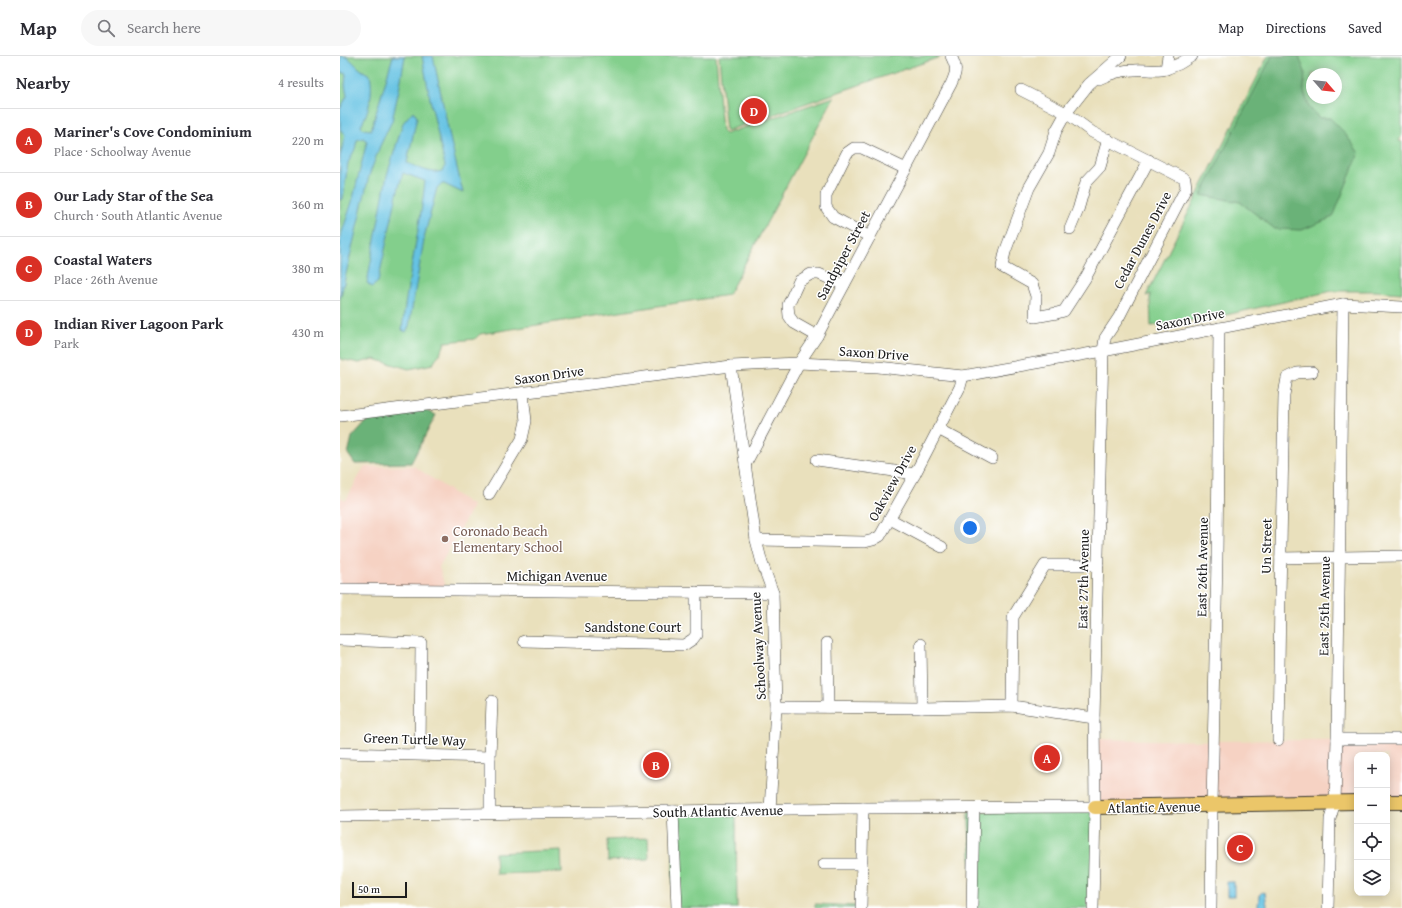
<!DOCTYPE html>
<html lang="en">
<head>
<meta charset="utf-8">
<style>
  body { margin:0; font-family:"Gentium Book Plus",serif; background:#f7f7f7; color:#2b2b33 }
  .controls { position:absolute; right:12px; bottom:12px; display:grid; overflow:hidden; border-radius:8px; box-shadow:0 2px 10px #0003 }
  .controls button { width:36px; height:36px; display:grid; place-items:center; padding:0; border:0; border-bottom:1px solid #e1e1e2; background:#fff; color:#2b2b33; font:20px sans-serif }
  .compass { position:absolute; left:966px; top:12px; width:36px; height:36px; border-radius:50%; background:#fff; box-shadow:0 2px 10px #0003; rotate:118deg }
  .scale { position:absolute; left:12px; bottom:10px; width:55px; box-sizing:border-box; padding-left:4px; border:2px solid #1c1c1c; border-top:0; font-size:11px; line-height:14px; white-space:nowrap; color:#1c1c1c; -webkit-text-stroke:3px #fff; paint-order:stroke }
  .you { position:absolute; left:630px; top:472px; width:14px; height:14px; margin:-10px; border:3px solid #fff; border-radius:50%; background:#1a73e8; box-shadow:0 0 0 6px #1a73e833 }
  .badge { display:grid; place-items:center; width:26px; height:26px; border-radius:50%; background:#d93025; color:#fff; font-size:13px; font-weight:700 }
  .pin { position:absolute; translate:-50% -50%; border:2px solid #fff; box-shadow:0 1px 4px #0006 }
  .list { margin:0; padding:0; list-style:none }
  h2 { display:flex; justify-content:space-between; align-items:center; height:52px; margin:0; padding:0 16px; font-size:17px }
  h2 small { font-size:13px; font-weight:400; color:#7c7c81 }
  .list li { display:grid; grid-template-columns:26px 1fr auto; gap:12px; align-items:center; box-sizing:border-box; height:64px; padding:0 16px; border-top:1px solid #e1e1e2 }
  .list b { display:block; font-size:15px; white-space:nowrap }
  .list p { margin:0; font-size:13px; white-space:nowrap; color:#7c7c81 }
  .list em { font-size:13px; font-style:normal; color:#7c7c81 }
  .icon { flex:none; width:22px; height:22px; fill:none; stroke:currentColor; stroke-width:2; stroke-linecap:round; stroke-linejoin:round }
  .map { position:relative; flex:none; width:1062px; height:852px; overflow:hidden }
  header { display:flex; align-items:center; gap:24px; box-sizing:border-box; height:56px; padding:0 20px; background:#fff; border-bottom:1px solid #e1e1e2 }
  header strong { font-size:19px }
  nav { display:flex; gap:22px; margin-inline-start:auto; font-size:14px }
  .search { width:280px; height:36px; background:#f7f7f7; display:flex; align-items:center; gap:10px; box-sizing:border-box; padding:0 14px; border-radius:22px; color:#7c7c81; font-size:15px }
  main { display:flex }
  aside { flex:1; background:#fff }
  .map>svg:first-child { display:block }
  .built { fill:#f6d2c3 }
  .green { fill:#83cf8c; stroke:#507654; fill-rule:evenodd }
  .forest { fill:#6ab278; stroke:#43674a }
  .water { fill:#65c2e3; stroke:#406f80 }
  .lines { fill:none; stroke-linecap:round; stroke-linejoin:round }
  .minor-casing { stroke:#3b3934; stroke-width:12 }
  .major-casing { stroke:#3b3934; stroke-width:16 }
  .minor { stroke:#fff; stroke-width:11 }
  .major { stroke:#ebc669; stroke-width:14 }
  .education-dot { fill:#8d6e63; stroke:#fff; stroke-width:1.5 }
  .labels { text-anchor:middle; stroke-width:3; stroke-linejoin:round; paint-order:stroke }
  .street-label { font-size:14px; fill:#1c1c1c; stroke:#fff }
  .education-label { font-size:14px; fill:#785e54; stroke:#fff; text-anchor:start }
</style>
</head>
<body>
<header>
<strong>Map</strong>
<div class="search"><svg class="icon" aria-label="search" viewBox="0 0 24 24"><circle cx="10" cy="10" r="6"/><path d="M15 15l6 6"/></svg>Search here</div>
<nav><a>Map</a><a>Directions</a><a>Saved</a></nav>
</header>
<main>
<aside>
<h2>Nearby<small>4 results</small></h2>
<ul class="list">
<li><span class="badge">A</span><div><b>Mariner's Cove Condominium</b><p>Place · Schoolway Avenue</p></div><em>220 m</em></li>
<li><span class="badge">B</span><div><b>Our Lady Star of the Sea</b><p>Church · South Atlantic Avenue</p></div><em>360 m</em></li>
<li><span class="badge">C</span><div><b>Coastal Waters</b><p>Place · 26th Avenue</p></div><em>380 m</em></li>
<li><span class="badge">D</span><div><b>Indian River Lagoon Park</b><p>Park</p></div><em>430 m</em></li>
</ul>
</aside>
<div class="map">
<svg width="1062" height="852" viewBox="0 0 1062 852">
  <rect width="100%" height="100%" fill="#fff"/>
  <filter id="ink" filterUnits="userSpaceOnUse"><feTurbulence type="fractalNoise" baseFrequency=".025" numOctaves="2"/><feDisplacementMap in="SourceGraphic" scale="8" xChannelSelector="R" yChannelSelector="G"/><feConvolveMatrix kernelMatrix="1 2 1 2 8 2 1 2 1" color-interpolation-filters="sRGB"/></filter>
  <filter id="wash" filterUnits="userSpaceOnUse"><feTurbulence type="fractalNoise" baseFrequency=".012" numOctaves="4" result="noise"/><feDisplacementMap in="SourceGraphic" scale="16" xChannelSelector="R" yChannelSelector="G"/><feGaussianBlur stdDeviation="0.9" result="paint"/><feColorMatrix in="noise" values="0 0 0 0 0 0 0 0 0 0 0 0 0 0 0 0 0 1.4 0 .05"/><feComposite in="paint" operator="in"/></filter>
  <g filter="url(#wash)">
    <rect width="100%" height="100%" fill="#e9e0bc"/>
    <g class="built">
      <polygon points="74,410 133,450 99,511 106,534 0,533 0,441 6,444 24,411"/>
      <polygon points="755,683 873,685 1062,683 1062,746 1047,746 1047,699 1017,699 1017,746 755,751"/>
    </g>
    <g class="green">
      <polygon points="0,0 376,0 382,75 385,78 494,41 388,239 140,278 135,283 105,286 103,292 93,308 69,313 34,303 19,307 0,303 0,243 5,222 0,221"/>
      <polygon points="379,0 603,0 386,75"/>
      <path d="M 928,0 L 1062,0 L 1062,79 L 1059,85 L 1062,86 L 1062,237 L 1035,235 L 992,235 L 877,261 L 811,270 L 810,241 L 811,238 L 806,240 ZM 972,18 L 996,18 L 996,42 L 972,42 Z"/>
      <polygon points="754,755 758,852 632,852 631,798 628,756"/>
      <polygon points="396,758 397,852 332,852 334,759"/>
      <polygon points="308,782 309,803 268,805 267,784"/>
      <polygon points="221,794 222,816 156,818 155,797"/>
      <polygon points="475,848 516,850 516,852 475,852"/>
    </g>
    <g class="forest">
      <polygon points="932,0 959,0 965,16 964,35 969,51 979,62 990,62 1003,75 1019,97 993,161 962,174 935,173 900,146 861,139"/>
      <polygon points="84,354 96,359 71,407 15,408 8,398 12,381 30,361"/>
    </g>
    <g class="water">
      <path d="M 0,0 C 10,0 12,6 19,12 C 22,15 27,17 30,19 C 34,37 29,54 21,70 L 23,73 L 31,74 L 53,0 L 65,0 L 60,29 L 52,65 L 40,90 L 29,120 L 0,243 L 0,182 L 12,146 L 27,85 L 23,82 L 17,84 L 15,93 L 8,107 L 3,143 L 0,144 L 0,101 L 5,79 L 0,73 L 0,53 L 7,40 L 5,30 L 6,18 L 0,16 Z"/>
      <path d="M 82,0 L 93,0 L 111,86 L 123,137 L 102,127 L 97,132 L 85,178 L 69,270 L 66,276 L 62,274 C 67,224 80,175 85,125 L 63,117 L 57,138 L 38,226 L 32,231 L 27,227 L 47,119 L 63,67 L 73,55 L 77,61 L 67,107 C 78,111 91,119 102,115 L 105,110 L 90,43 Z"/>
      <rect x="887" y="826" width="7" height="14"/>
      <polygon points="922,836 925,837 927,849 926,852 920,852 918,850 919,839"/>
    </g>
  </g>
  <g filter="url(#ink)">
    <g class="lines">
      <defs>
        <g id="minor">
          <polyline points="781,0 749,28 726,57 716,75 709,97 689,132 665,196 662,211 692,228 696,240 695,261 717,257 724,255 746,221 809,104"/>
          <polyline points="826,13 839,8 852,0"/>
          <path d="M 759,23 C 769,18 783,14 795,14 C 806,13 816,16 826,13 L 828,0"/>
          <polyline points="681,34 726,57 752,76 845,123 846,132 779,261 765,282 763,295 754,662 755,751 753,852"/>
          <polyline points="730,173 738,154 746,126 760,111 768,83"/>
          <polyline points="530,181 493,161 486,151 486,139 507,97 514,92 522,92 566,113"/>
          <polyline points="477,280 454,267 449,260 448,249 459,225 471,218 479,218 504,229"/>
          <polyline points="391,310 416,484 422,507 433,537 436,651 430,754"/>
          <polyline points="0,360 391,310 459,307 538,311 623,320 763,295 1003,248 1062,251"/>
          <polyline points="598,373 652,402"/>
          <polyline points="477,404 575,418"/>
          <path d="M 405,409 L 459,307 L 477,280 L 611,28 C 617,15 617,12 611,0"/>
          <polyline points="149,438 182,383 186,365 183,338"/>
          <polyline points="550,463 602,491"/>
          <polyline points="416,484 525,486 533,484 540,480 575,418 620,331 623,320"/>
          <polyline points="941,502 1062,500"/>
          <polyline points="0,533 433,537"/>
          <polyline points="0,584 81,587 80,698"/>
          <polyline points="184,585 344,589 353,583 356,579 356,536"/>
          <polyline points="487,587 488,651"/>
          <polyline points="581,588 582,652"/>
          <polyline points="672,650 673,561 705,509 758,509"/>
          <polyline points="436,651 582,652 672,650 754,662"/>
          <polyline points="997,683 1062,683"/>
          <polyline points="938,684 940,540 944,339 947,322 957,317 972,316"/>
          <polyline points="0,697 150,701"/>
          <polyline points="333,755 337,852"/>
          <polyline points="150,757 150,701 152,645"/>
          <polyline points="0,760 523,752 755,751"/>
          <polyline points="484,808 522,808"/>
          <polyline points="521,852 523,752"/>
          <polyline points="632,852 634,752"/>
          <polyline points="871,852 872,750 877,502 879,272"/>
          <polyline points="988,852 990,763 995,746 997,683 1003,248"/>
        </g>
        <g id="major">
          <polyline points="1047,746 1062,746"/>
          <polyline points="755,751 1017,746"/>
        </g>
      </defs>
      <use href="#minor" class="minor-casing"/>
      <use href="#major" class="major-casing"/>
      <use href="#minor" class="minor"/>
      <use href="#major" class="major"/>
    </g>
  </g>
  <circle class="education-dot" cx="105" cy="483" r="4"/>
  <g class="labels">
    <g class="street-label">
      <text transform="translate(802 184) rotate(-62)" y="5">Cedar Dunes Drive</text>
      <text transform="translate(503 199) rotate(-62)" y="5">Sandpiper Street</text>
      <text transform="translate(850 263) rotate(-11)" y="5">Saxon Drive</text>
      <text transform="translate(534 297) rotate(4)" y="5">Saxon Drive</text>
      <text transform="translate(209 319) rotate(-8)" y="5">Saxon Drive</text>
      <text transform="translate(552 427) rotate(-61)" y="5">Oakview Drive</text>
      <text transform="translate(926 490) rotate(-89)" y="5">Un Street</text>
      <text transform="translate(862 511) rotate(-89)" y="5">East 26th Avenue</text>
      <text x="217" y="525">Michigan Avenue</text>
      <text transform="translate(743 523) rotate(-89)" y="5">East 27th Avenue</text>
      <text transform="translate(984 550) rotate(-89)" y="5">East 25th Avenue</text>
      <text x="293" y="576">Sandstone Court</text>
      <text transform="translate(418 590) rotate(-93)" y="5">Schoolway Avenue</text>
      <text transform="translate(75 683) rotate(2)" y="5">Green Turtle Way</text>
      <text transform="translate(814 751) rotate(-1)" y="5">Atlantic Avenue</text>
      <text transform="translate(378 755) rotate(-1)" y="5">South Atlantic Avenue</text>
    </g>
    <g class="education-label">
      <text x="113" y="480">Coronado Beach<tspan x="113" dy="16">Elementary School</tspan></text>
    </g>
  </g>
</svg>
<div class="controls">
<button>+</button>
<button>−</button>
<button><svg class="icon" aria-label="locate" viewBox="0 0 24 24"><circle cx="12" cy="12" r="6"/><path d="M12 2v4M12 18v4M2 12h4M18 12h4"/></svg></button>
<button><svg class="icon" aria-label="layers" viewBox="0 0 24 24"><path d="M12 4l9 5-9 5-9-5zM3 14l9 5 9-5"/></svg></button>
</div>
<svg class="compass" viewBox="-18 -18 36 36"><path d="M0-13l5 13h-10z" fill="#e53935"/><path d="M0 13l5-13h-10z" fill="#7c7c81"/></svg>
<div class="scale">50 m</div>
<div class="you"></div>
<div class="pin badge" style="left:707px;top:702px">A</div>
<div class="pin badge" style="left:316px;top:709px">B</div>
<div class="pin badge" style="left:900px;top:792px">C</div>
<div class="pin badge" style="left:414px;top:55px">D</div>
</div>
</main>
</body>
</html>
